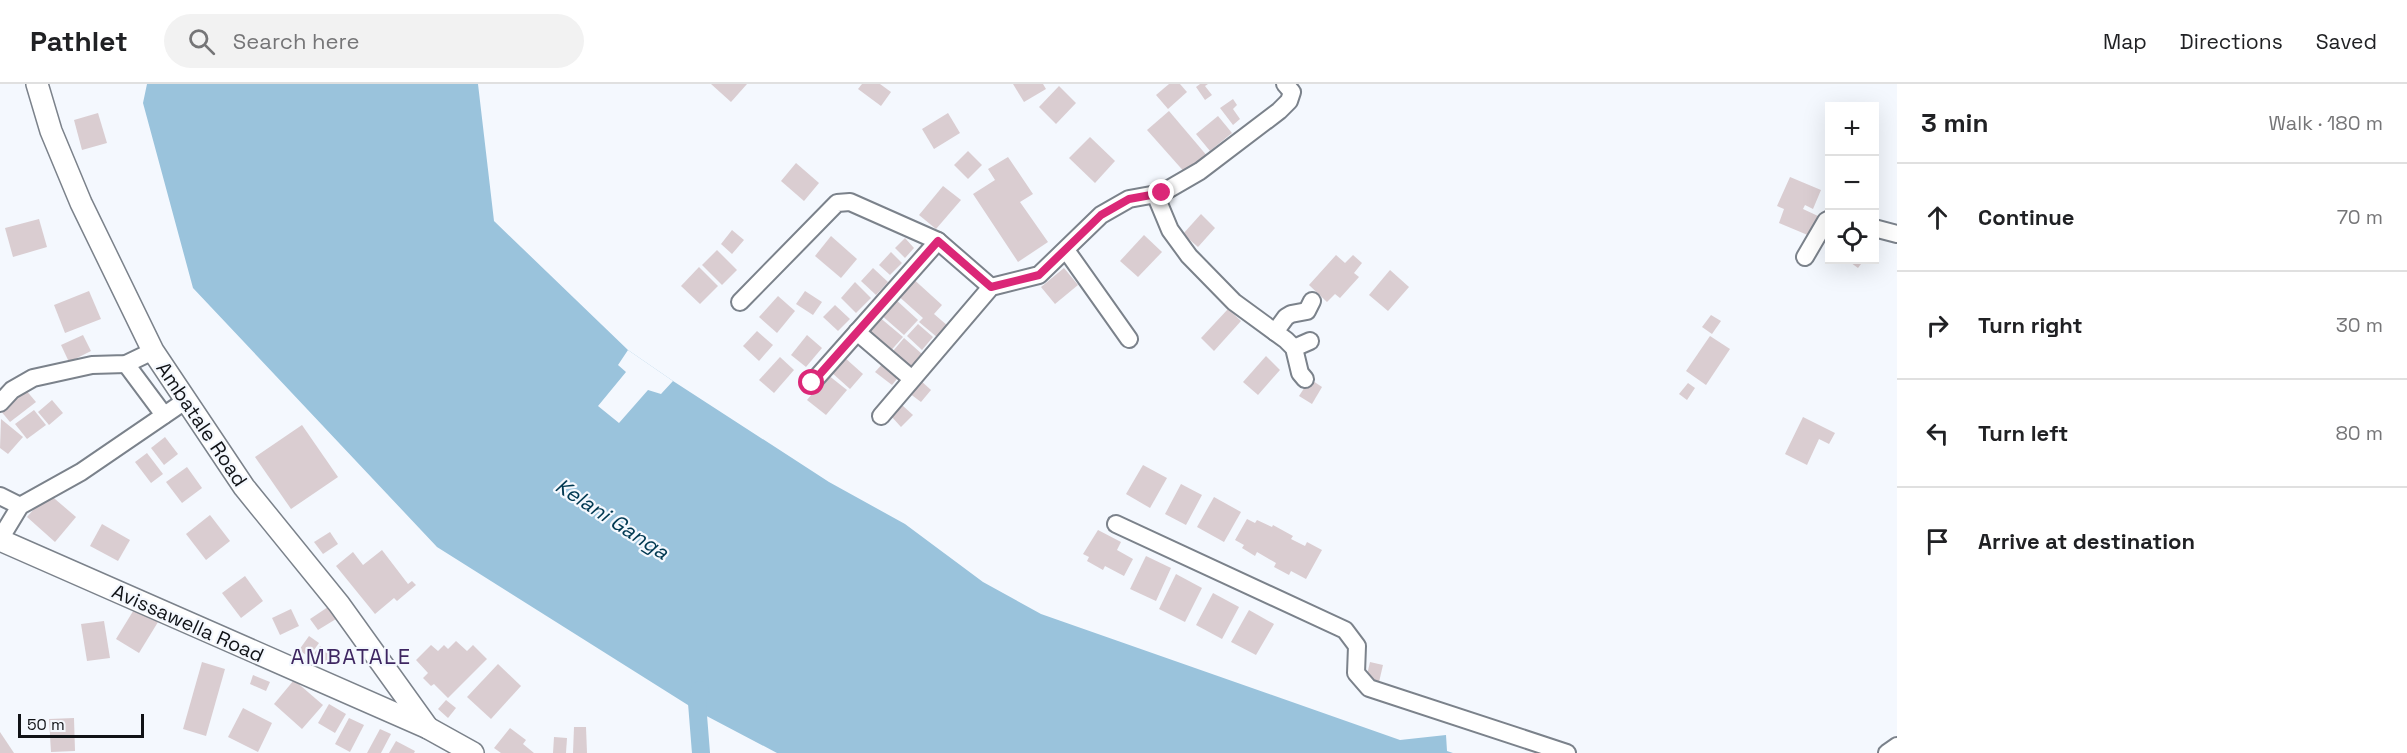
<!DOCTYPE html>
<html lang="en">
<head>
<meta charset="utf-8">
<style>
  body { margin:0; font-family:"Space Grotesk",sans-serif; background:#f2f2f2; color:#202124 }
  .controls { position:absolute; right:18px; top:18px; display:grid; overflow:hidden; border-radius:0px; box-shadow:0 6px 24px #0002 }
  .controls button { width:54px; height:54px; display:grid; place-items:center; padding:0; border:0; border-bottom:2px solid #e0e0e0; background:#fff; color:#202124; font:30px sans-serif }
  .scale { position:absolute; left:18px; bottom:15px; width:126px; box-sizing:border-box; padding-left:6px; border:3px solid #101216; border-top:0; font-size:16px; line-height:21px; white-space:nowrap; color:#101216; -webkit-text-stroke:4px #f4f8fe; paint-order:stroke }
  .stop { position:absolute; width:18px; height:18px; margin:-14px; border:4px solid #db2777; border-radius:50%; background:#fff }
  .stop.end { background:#db2777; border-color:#fff; box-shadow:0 2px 6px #0008 }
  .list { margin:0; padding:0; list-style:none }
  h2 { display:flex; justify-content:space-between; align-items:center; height:78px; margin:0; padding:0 24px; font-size:26px }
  h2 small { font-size:20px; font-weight:400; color:#757577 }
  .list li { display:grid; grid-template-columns:39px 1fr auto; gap:18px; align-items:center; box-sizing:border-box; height:108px; padding:0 24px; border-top:2px solid #e0e0e0 }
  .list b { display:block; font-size:22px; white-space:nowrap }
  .list em { font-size:20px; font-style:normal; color:#757577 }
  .icon { flex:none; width:33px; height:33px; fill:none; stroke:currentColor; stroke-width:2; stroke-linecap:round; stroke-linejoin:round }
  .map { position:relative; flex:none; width:1897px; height:669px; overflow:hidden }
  header { display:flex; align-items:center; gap:36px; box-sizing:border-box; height:84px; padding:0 30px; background:#fff; border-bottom:2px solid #e0e0e0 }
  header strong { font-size:28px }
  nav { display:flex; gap:33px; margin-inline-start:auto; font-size:21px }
  .search { width:420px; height:54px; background:#f2f2f2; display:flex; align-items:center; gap:15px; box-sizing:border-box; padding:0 21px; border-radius:33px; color:#757577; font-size:22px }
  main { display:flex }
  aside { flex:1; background:#fff }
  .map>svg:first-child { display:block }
  .water { fill:#9ac3dc }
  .pier { fill:#f4f8fe }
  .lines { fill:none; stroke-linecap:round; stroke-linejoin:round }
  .canal { stroke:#9ac3dc; stroke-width:18 }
  .building { fill:#dacdd1 }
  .minor-casing { stroke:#7b828b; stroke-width:20 }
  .major-casing { stroke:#7b828b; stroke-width:24 }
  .minor { stroke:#fff; stroke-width:16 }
  .major { stroke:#fff; stroke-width:21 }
  .route { stroke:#db2777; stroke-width:8 }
  .labels { text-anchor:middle; stroke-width:4.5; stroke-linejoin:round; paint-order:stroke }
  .street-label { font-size:20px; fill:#101216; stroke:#f4f8fe }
  .water-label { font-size:21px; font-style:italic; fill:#003851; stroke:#f4f8fe }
  .quarter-label { font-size:22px; letter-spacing:1.5px; fill:#3e2661; stroke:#f4f8fe }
</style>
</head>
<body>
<header>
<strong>Pathlet</strong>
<div class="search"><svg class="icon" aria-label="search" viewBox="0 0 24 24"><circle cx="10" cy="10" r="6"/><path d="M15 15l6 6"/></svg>Search here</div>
<nav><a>Map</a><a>Directions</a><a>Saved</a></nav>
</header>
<main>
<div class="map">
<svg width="1897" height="669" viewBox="0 0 1897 669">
  <rect width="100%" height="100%" fill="#f4f8fe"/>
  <polygon class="water" points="147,0 478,0 494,137 628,266 673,297 829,398 905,440 983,498 1041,530 1400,656 1446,651 1447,667 1453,669 777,669 699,628 437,463 193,204 143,19"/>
  <polygon class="pier" points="628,266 673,297 661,310 648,306 619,339 598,322 626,288 618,281"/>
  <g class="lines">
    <polyline class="canal" points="700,606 697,619 701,669"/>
  </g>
  <g class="building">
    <polygon points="711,0 747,0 731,18"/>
    <polygon points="862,0 880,0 891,8 881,22 858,5"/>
    <polygon points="1013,0 1043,0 1046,5 1024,18"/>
    <polygon points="1169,0 1180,0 1187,8 1168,25 1156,11"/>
    <polygon points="1200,0 1208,0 1205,2 1212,11 1205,16 1196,3"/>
    <polygon points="1059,2 1076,19 1056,40 1039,23"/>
    <polygon points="1233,15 1237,21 1233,25 1240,35 1233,41 1220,24"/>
    <polygon points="1169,27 1208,73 1187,91 1147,46"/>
    <polygon points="98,29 107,59 82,66 74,36"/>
    <polygon points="948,29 960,49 934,65 922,45"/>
    <polygon points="1218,32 1232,49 1210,67 1196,50"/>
    <polygon points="1090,53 1115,77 1095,99 1069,74"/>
    <polygon points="968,67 982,81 968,95 954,81"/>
    <polygon points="1008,73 1033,110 1020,118 1048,158 1018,178 973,110 995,96 988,85"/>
    <polygon points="796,79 819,99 804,117 781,97"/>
    <polygon points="1790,93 1821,106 1813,125 1805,121 1803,125 1818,132 1810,152 1779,139 1784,125 1777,122"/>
    <polygon points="943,102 961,116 936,145 919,131"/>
    <polygon points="1201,130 1215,144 1198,163 1183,150"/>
    <polygon points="39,135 47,163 13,173 5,144"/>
    <polygon points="732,146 744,156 732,170 721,160"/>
    <polygon points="1144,151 1162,168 1138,193 1120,177"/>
    <polygon points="831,152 857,175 841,194 815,172"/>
    <polygon points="905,154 914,164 905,174 895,164"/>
    <polygon points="717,166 737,186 722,201 702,181"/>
    <polygon points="891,168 902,179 890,191 879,181"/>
    <polygon points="1336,171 1345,179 1353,171 1362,179 1354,189 1359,193 1340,214 1335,210 1327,218 1309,201"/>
    <polygon points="1847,176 1864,176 1858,184"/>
    <polygon points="699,183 718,202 700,220 681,202"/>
    <polygon points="873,184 888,198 876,211 861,197"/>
    <polygon points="1064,184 1078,201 1055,220 1041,203"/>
    <polygon points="1390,186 1409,203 1388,227 1369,211"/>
    <polygon points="910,192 942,221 934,230 948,242 938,254 919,238 923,234 895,209"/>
    <polygon points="855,198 871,214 856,229 841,214"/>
    <polygon points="89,207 101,235 65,249 54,221"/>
    <polygon points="805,207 822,218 813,231 796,220"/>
    <polygon points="778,212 795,227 777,249 759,233"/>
    <polygon points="894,214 918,236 904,251 880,230"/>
    <polygon points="835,221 850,235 838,247 823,233"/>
    <polygon points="1228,225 1241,237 1214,267 1201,254"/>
    <polygon points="1711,231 1721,237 1712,250 1702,243"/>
    <polygon points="878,232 903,253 887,271 863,250"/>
    <polygon points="918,240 933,253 922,266 907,252"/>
    <polygon points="757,247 773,261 759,277 743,262"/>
    <polygon points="83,251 91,267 69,278 61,261"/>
    <polygon points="807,251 822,264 806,283 791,271"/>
    <polygon points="1710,252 1730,265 1706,301 1686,287"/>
    <polygon points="904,254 922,270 906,288 888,273"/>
    <polygon points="1266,272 1280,286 1258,311 1243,298"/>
    <polygon points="780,273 794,286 774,309 759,296"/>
    <polygon points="844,273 863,290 850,305 831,288"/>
    <polygon points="885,277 901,290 892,301 875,288"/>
    <polygon points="828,291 847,306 826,331 807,316"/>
    <polygon points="1310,295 1322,303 1312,320 1299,312"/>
    <polygon points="920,296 931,306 921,318 909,309"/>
    <polygon points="1688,299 1695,304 1687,316 1679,310"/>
    <polygon points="25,305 36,318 10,338 0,326"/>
    <polygon points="52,316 63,329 49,341 38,328"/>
    <polygon points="902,321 913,331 901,343 891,332"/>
    <polygon points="34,326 46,341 27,355 15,340"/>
    <polygon points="1803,333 1835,349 1829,360 1819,355 1807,381 1785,370"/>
    <polygon points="1,335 23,353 8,370 0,364"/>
    <polygon points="302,341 338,393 291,425 255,373"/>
    <polygon points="165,353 178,370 164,381 151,364"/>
    <polygon points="147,369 163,390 151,399 135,378"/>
    <polygon points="1143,381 1167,394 1150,424 1126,410"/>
    <polygon points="187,383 202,404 182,419 166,398"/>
    <polygon points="1181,400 1202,411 1186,441 1165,430"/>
    <polygon points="48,409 76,433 55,458 27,433"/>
    <polygon points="1214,413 1241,428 1224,458 1197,443"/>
    <polygon points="210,431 230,457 206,476 186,450"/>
    <polygon points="1247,435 1255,439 1257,436 1272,443 1273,441 1293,452 1291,455 1305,462 1307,458 1322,466 1306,495 1291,487 1289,491 1274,483 1276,479 1257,468 1255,472 1242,464 1244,461 1235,456"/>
    <polygon points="102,440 130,456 118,477 90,462"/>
    <polygon points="1098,446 1121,458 1117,466 1133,475 1124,492 1105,482 1103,486 1087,477 1089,473 1083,470"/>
    <polygon points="330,448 338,460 323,470 314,458"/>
    <polygon points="382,466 408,500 412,497 416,501 397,517 394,514 375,530 336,482 353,468 363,481"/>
    <polygon points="1146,472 1171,484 1156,517 1130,505"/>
    <polygon points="1176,490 1202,504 1185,538 1159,525"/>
    <polygon points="245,492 263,517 241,534 222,509"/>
    <polygon points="1213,509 1239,523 1222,555 1196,541"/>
    <polygon points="328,523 336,535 318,546 310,535"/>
    <polygon points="135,524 158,538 139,569 116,555"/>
    <polygon points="291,525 299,542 280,551 272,534"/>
    <polygon points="1249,526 1274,540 1256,571 1231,558"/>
    <polygon points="104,537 110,574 87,577 81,540"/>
    <polygon points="309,552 319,559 309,573 299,566"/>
    <polygon points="456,557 467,567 473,561 487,575 448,614 434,600 431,602 423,594 428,589 416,576 431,561 438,567 444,561 448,565"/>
    <polygon points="320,562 333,571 325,581 312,572"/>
    <polygon points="202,578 225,585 206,652 183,645"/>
    <polygon points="1370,578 1383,581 1379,598 1366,595"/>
    <polygon points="498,580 521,602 491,635 467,613"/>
    <polygon points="253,591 270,598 266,607 250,600"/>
    <polygon points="294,596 323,621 302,645 274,620"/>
    <polygon points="446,616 456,624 448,634 438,625"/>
    <polygon points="329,620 346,630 335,649 318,639"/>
    <polygon points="243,624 272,639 258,668 228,653"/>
    <polygon points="74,634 75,667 51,668 49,635"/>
    <polygon points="349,634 364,641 350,668 335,660"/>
    <polygon points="574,643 586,643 587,669 573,669"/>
    <polygon points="510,644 526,656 523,660 534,669 501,669 494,664"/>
    <polygon points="380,645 391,650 381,669 367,669"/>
    <polygon points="0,648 14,669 0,669"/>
    <polygon points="554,653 567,654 566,669 553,669"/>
    <polygon points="396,657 415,667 414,669 389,669"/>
  </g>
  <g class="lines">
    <defs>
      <g id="minor">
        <polyline points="1155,110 1170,146 1189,172 1234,218 1286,256 1294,264 1300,289 1305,295"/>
        <polyline points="1874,144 1897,150"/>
        <polyline points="1066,166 1129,255"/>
        <polyline points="1805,173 1826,137 1830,135"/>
        <polyline points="740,218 837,119 850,118 938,157 991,203"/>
        <polyline points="857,248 912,295"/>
        <polyline points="1275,248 1286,233 1291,230 1307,227 1312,217"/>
        <polyline points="1294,264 1310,257"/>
        <polyline points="126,280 164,331"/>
        <polyline points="812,299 938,157"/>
        <polyline points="0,319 12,306 33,294 92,281 126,280 153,267"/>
        <polyline points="881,332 991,203 1039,191 1101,131 1129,115 1162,109 1200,87 1279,27 1289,17 1292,8 1285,0"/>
        <polyline points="0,412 20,422"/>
        <polyline points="1116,440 1345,546 1357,562 1356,589 1369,604 1567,669"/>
        <polyline points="0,455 20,422 81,388 185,317"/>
        <polyline points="1887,669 1897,662"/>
      </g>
      <g id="major">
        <polyline points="37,0 51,47 81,119 153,267 244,403 339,520 428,644"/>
        <polyline points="0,456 428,644 473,669"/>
      </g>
    </defs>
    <use href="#minor" class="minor-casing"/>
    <use href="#major" class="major-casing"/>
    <use href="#minor" class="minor"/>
    <use href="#major" class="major"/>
  </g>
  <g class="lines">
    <polyline class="route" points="812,299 938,157 991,203 1039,191 1101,131 1129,115 1162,109"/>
  </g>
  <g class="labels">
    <g class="street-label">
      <text transform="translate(202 340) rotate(56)" y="7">Ambatale Road</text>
      <text transform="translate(188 539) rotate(24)" y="7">Avissawella Road</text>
    </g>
    <g class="water-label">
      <text transform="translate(612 435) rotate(33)" y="7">Kelani Ganga</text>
    </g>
    <g class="quarter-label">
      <text x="351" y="580">AMBATALE</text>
    </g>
  </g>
</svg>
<div class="controls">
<button>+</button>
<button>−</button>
<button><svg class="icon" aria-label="locate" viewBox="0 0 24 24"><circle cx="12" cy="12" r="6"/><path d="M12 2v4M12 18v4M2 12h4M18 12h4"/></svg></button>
</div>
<div class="scale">50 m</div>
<div class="stop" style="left:812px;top:299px"></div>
<div class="stop end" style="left:1162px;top:109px"></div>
</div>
<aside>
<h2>3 min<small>Walk · 180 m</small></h2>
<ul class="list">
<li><svg class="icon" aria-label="ahead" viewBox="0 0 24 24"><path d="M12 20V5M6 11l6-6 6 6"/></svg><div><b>Continue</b></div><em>70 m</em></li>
<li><svg class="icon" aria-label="right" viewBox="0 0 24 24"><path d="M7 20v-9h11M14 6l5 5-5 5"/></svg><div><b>Turn right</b></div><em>30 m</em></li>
<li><svg class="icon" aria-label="left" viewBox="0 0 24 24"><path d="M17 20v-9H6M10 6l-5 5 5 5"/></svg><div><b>Turn left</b></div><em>80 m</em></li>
<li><svg class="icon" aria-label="arrive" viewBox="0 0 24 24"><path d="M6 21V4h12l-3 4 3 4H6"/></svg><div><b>Arrive at destination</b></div></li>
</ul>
</aside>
</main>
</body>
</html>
